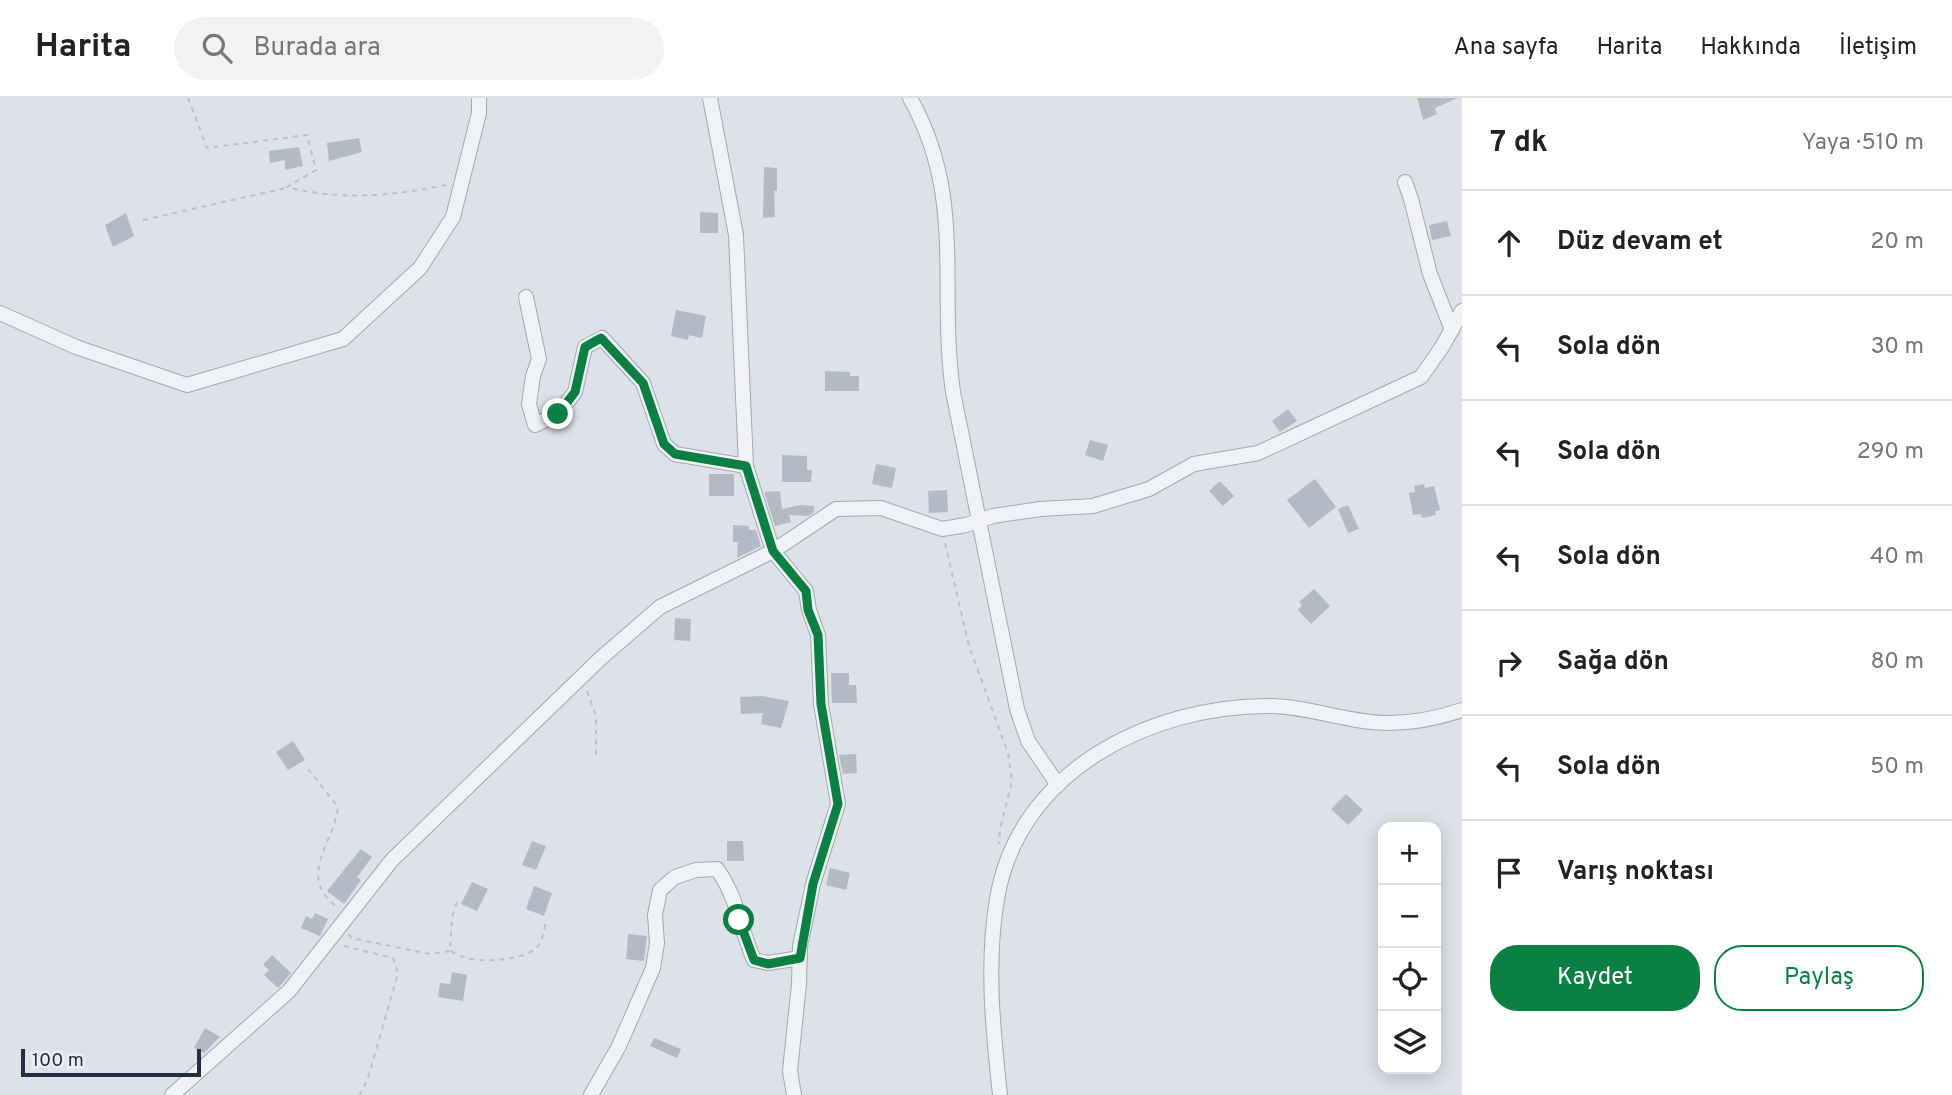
<!DOCTYPE html>
<html lang="tr">
<head>
<meta charset="utf-8">
<style>
  body { margin:0; font-family:Overpass,sans-serif; background:#f2f2f2; color:#222 }
  .controls { position:absolute; right:21px; bottom:21px; display:grid; overflow:hidden; border-radius:14px; box-shadow:0 4px 18px #0003 }
  .controls button { width:63px; height:63px; display:grid; place-items:center; padding:0; border:0; border-bottom:2px solid #e0e0e0; background:#fff; color:#222; font:35px sans-serif }
  .scale { position:absolute; left:21px; bottom:18px; width:180px; box-sizing:border-box; padding-left:7px; border:4px solid #252e40; border-top:0; font-size:19px; line-height:24px; white-space:nowrap; color:#252e40; -webkit-text-stroke:5px #ecf0f6; paint-order:stroke }
  .stop { position:absolute; width:21px; height:21px; margin:-16px; border:5px solid #0b8043; border-radius:50%; background:#fff }
  .stop.end { background:#0b8043; border-color:#fff; box-shadow:0 2px 7px #0008 }
  .list { margin:0; padding:0; list-style:none }
  h2 { display:flex; justify-content:space-between; align-items:center; height:91px; margin:0; padding:0 28px; font-size:30px }
  h2 small { font-size:23px; font-weight:400; color:#767676 }
  .list li { display:grid; grid-template-columns:46px 1fr auto; gap:21px; align-items:center; box-sizing:border-box; height:105px; padding:0 28px; border-top:2px solid #e0e0e0 }
  .list b { display:block; font-size:26px; white-space:nowrap }
  .list em { font-size:23px; font-style:normal; color:#767676 }
  .actions { display:flex; gap:14px; padding:21px 28px }
  .actions a { flex:1; padding:16px 0; border:2px solid #0b8043; border-radius:28px; text-align:center; font-size:24px; color:#0b8043 }
  .actions .main { background:#0b8043; color:#fff }
  .icon { flex:none; width:38px; height:38px; fill:none; stroke:currentColor; stroke-width:2; stroke-linecap:round; stroke-linejoin:round }
  .map { position:relative; flex:none; width:1462px; height:997px; overflow:hidden }
  header { display:flex; align-items:center; gap:42px; box-sizing:border-box; height:98px; padding:0 35px; background:#fff; border-bottom:2px solid #e0e0e0 }
  header strong { font-size:33px }
  nav { display:flex; gap:38px; margin-inline-start:auto; font-size:24px }
  .search { width:490px; height:63px; background:#f2f2f2; display:flex; align-items:center; gap:18px; box-sizing:border-box; padding:0 24px; border-radius:38px; color:#767676; font-size:26px }
  main { display:flex }
  aside { flex:1; background:#fff }
  .map>svg:first-child { display:block }
  .building { fill:#b3bac5 }
  .lines { fill:none; stroke-linecap:round; stroke-linejoin:round }
  .minor-casing { stroke:#a2a8b2; stroke-width:16 }
  .path { stroke:#bbbfc7; stroke-width:2; stroke-dasharray:5 5; stroke-linecap:butt }
  .minor { stroke:#f0f2f6; stroke-width:14 }
  .route { stroke:#0b8043; stroke-width:9 }
</style>
</head>
<body>
<header>
<strong>Harita</strong>
<div class="search"><svg class="icon" aria-label="search" viewBox="0 0 24 24"><circle cx="10" cy="10" r="6"/><path d="M15 15l6 6"/></svg>Burada ara</div>
<nav><a>Ana sayfa</a><a>Harita</a><a>Hakkında</a><a>İletişim</a></nav>
</header>
<main>
<div class="map">
<svg width="1462" height="997" viewBox="0 0 1462 997">
  <rect width="100%" height="100%" fill="#dde1e8"/>
  <g class="building">
    <polygon points="1417,0 1458,0 1435,10 1437,16 1423,22"/>
    <polygon points="359,40 362,54 329,63 327,45"/>
    <polygon points="299,49 303,68 285,72 285,62 270,65 269,53"/>
    <polygon points="764,69 777,70 777,93 774,93 775,119 763,120"/>
    <polygon points="700,114 718,115 718,135 700,135"/>
    <polygon points="126,115 134,138 113,149 105,127"/>
    <polygon points="1447,123 1451,138 1432,142 1429,127"/>
    <polygon points="676,212 706,218 702,240 689,237 688,242 671,238"/>
    <polygon points="825,273 850,274 850,278 859,278 859,293 825,293"/>
    <polygon points="1288,311 1297,323 1280,334 1272,323"/>
    <polygon points="1090,342 1108,347 1103,363 1085,357"/>
    <polygon points="782,357 807,358 807,372 812,372 811,384 782,384"/>
    <polygon points="876,366 896,370 892,390 872,386"/>
    <rect x="709" y="376" width="25" height="22"/>
    <polygon points="1315,381 1336,409 1309,430 1287,402"/>
    <polygon points="1220,383 1234,398 1223,408 1209,393"/>
    <polygon points="1424,386 1425,390 1434,388 1440,412 1435,413 1436,417 1422,420 1421,416 1413,417 1409,395 1415,394 1414,388"/>
    <polygon points="947,392 948,414 929,415 928,393"/>
    <polygon points="780,393 782,411 800,407 814,408 814,414 809,418 789,417 791,424 775,428 764,394"/>
    <polygon points="1348,407 1359,431 1348,435 1338,411"/>
    <polygon points="733,427 749,428 749,432 756,432 761,448 737,460 738,444 733,444"/>
    <polygon points="1314,491 1330,508 1311,526 1298,512 1302,507 1299,504"/>
    <polygon points="675,520 691,521 690,543 674,542"/>
    <polygon points="831,575 849,575 849,587 856,587 857,605 832,605"/>
    <polygon points="762,598 789,603 781,630 761,626 763,615 741,616 740,599"/>
    <polygon points="293,643 305,662 288,672 276,654"/>
    <polygon points="856,656 857,675 843,676 839,657"/>
    <polygon points="1346,696 1363,712 1348,727 1331,711"/>
    <polygon points="532,743 546,748 536,772 522,767"/>
    <polygon points="727,743 743,743 744,763 727,763"/>
    <polygon points="361,751 372,759 357,779 361,782 344,806 327,793"/>
    <polygon points="830,770 850,775 846,792 826,787"/>
    <polygon points="472,784 488,791 477,813 461,806"/>
    <polygon points="534,788 552,795 544,818 526,811"/>
    <polygon points="315,815 328,821 320,838 301,830 306,818 312,821"/>
    <polygon points="628,836 647,838 644,863 626,861"/>
    <polygon points="272,857 291,875 278,890 264,877 269,872 263,867"/>
    <polygon points="452,874 467,877 463,903 438,899 440,885 450,886"/>
    <polygon points="205,930 220,939 204,955 194,950"/>
    <polygon points="654,940 681,951 677,960 650,948"/>
  </g>
  <g class="lines">
    <defs>
      <g id="minor">
        <polyline points="710,0 736,137 746,368 773,453 806,493 809,512 818,537 821,606 838,706 813,786 800,848 799,886 790,973 794,997"/>
        <path d="M 910,0 C 966,99 938,188 953,294 L 1017,611 L 1028,643 L 1058,687"/>
        <polyline points="1405,84 1411,101 1430,176 1452,232"/>
        <polyline points="526,199 539,261 533,278 529,306 535,327 558,316 575,294 585,249 602,240 643,285 664,346 675,356 746,368"/>
        <polyline points="0,215 76,249 187,287 343,241 420,170 453,119 479,15 479,0"/>
        <polyline points="172,997 289,893 392,762 601,560 660,509 773,453 836,411 881,410 942,431 966,427 993,418 1040,411 1093,408 1149,391 1194,366 1258,355 1421,279 1442,249 1462,213"/>
        <path d="M 591,997 L 619,948 L 653,870 L 657,845 L 655,817 L 660,792 L 675,779 L 696,772 L 717,771 C 738,800 740,831 754,862 L 768,865 L 800,860"/>
        <path d="M 1000,997 C 993,932 986,866 997,801 C 1018,673 1150,608 1268,608 C 1309,608 1348,625 1389,625 C 1415,625 1438,620 1462,612"/>
      </g>
    </defs>
    <use href="#minor" class="minor-casing"/>
    <g class="path">
      <path d="M 188,0 L 207,50 L 307,37 L 316,72 L 287,89 C 341,103 392,98 446,87"/>
      <polyline points="143,122 286,90"/>
      <polyline points="945,445 969,548 1008,655 1012,683 1000,731 999,746"/>
      <polyline points="587,593 596,618 596,658"/>
      <path d="M 308,671 L 338,709 C 334,746 296,778 337,809"/>
      <polyline points="349,836 351,840 430,856 450,853 452,819 458,801"/>
      <polyline points="344,848 393,860 398,875 368,980 360,997"/>
      <path d="M 451,853 C 469,867 515,864 534,852 C 542,846 544,835 545,826"/>
    </g>
    <use href="#minor" class="minor"/>
  </g>
  <g class="lines">
    <polyline class="route" points="558,316 575,294 585,249 601,240 643,285 664,346 675,356 746,368 773,453 806,493 808,512 818,537 821,606 838,706 813,786 800,860 768,866 754,862 739,822"/>
  </g>
</svg>
<div class="controls">
<button>+</button>
<button>−</button>
<button><svg class="icon" aria-label="locate" viewBox="0 0 24 24"><circle cx="12" cy="12" r="6"/><path d="M12 2v4M12 18v4M2 12h4M18 12h4"/></svg></button>
<button><svg class="icon" aria-label="layers" viewBox="0 0 24 24"><path d="M12 4l9 5-9 5-9-5zM3 14l9 5 9-5"/></svg></button>
</div>
<div class="scale">100 m</div>
<div class="stop" style="left:739px;top:822px"></div>
<div class="stop end" style="left:558px;top:316px"></div>
</div>
<aside>
<h2>7 dk<small>Yaya · 510 m</small></h2>
<ul class="list">
<li><svg class="icon" aria-label="ahead" viewBox="0 0 24 24"><path d="M12 20V5M6 11l6-6 6 6"/></svg><div><b>Düz devam et</b></div><em>20 m</em></li>
<li><svg class="icon" aria-label="left" viewBox="0 0 24 24"><path d="M17 20v-9H6M10 6l-5 5 5 5"/></svg><div><b>Sola dön</b></div><em>30 m</em></li>
<li><svg class="icon" aria-label="left" viewBox="0 0 24 24"><path d="M17 20v-9H6M10 6l-5 5 5 5"/></svg><div><b>Sola dön</b></div><em>290 m</em></li>
<li><svg class="icon" aria-label="left" viewBox="0 0 24 24"><path d="M17 20v-9H6M10 6l-5 5 5 5"/></svg><div><b>Sola dön</b></div><em>40 m</em></li>
<li><svg class="icon" aria-label="right" viewBox="0 0 24 24"><path d="M7 20v-9h11M14 6l5 5-5 5"/></svg><div><b>Sağa dön</b></div><em>80 m</em></li>
<li><svg class="icon" aria-label="left" viewBox="0 0 24 24"><path d="M17 20v-9H6M10 6l-5 5 5 5"/></svg><div><b>Sola dön</b></div><em>50 m</em></li>
<li><svg class="icon" aria-label="arrive" viewBox="0 0 24 24"><path d="M6 21V4h12l-3 4 3 4H6"/></svg><div><b>Varış noktası</b></div></li>
</ul>
<div class="actions"><a class="main">Kaydet</a><a>Paylaş</a></div>
</aside>
</main>
</body>
</html>
